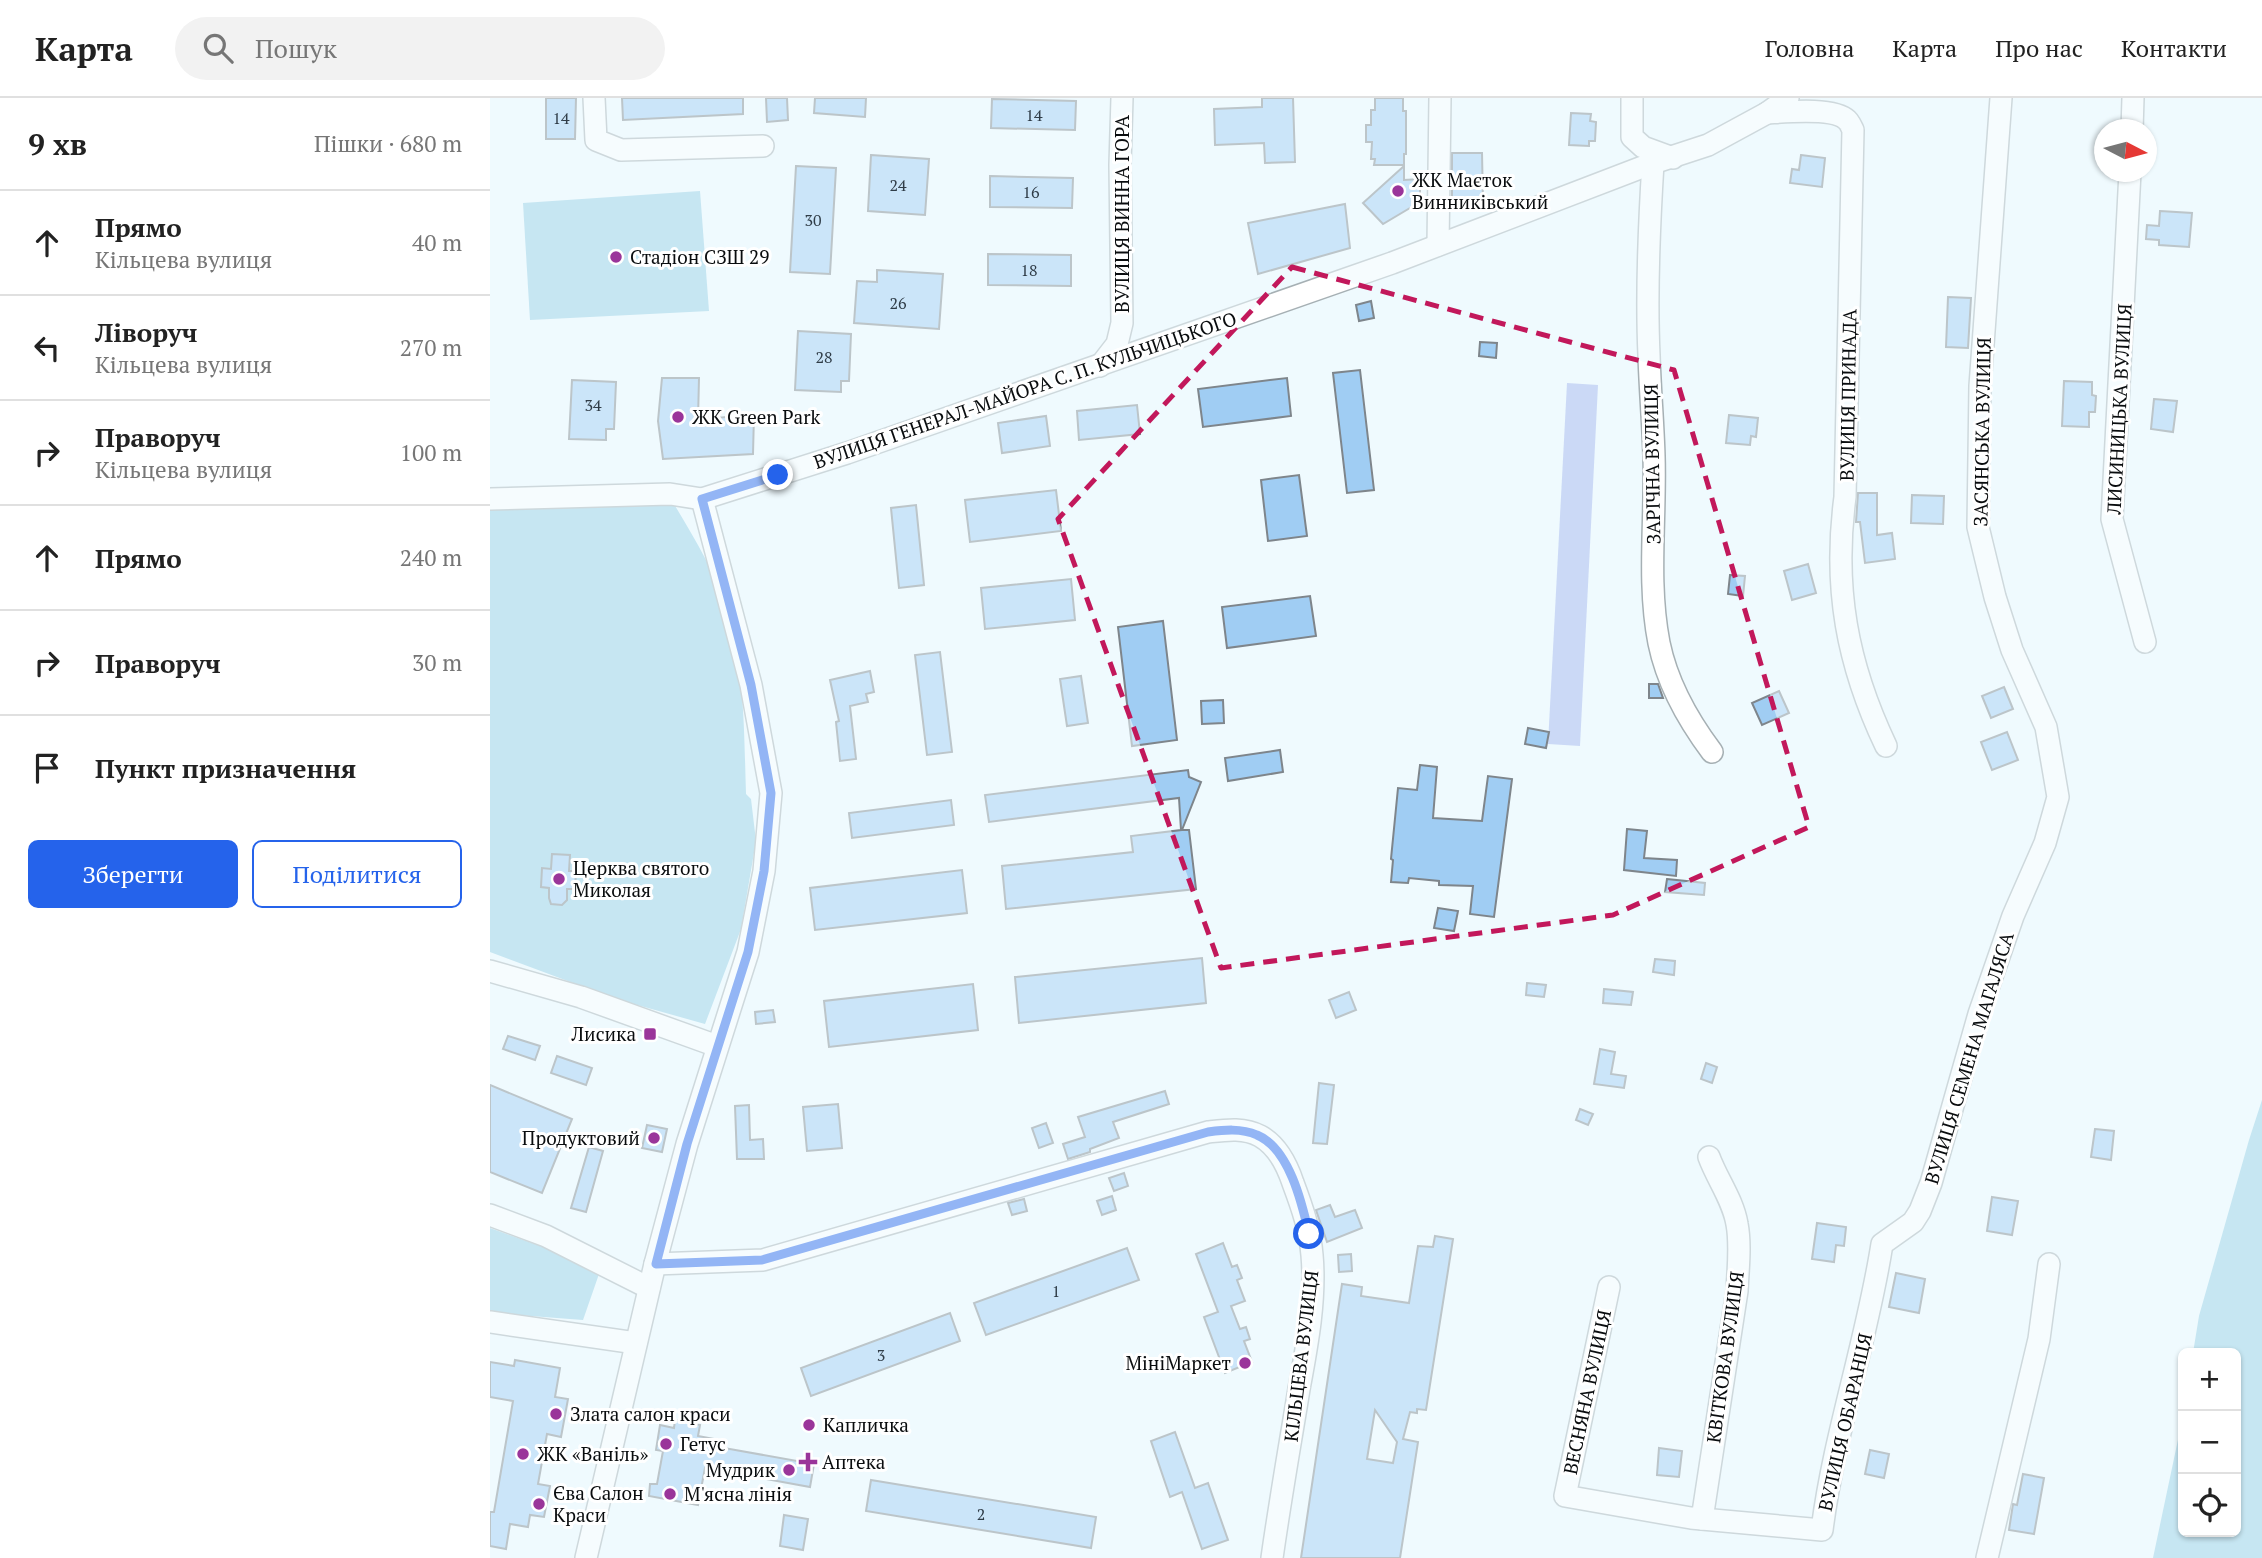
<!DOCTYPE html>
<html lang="uk">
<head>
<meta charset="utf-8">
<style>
  body { margin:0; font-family:"PT Serif",serif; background:#f2f2f2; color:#222 }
  .controls { position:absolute; right:21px; bottom:21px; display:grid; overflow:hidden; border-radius:10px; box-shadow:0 2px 5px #0004 }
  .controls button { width:63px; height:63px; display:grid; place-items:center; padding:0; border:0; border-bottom:2px solid #e0e0e0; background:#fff; color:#222; font:35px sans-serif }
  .compass { position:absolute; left:1604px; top:21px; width:63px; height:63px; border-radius:50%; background:#fff; box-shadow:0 2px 5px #0004; rotate:96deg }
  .stop { position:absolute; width:21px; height:21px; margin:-16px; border:5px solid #2563eb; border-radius:50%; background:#fff }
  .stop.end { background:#2563eb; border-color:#fff; box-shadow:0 2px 7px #0008 }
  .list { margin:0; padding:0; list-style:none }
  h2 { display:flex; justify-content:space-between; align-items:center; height:91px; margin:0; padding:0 28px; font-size:30px }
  h2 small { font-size:23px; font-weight:400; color:#767676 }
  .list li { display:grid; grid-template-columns:46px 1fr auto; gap:21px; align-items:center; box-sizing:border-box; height:105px; padding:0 28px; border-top:2px solid #e0e0e0 }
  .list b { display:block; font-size:26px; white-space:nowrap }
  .list p { margin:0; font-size:23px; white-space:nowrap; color:#767676 }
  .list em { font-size:23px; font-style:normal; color:#767676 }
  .actions { display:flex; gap:14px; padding:21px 28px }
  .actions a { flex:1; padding:16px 0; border:2px solid #2563eb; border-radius:10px; text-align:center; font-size:24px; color:#2563eb }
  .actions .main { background:#2563eb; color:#fff }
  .icon { flex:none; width:38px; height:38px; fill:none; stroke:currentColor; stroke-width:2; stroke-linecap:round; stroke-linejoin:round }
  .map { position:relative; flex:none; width:1772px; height:1460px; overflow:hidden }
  header { display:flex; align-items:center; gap:42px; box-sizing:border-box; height:98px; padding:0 35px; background:#fff; border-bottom:2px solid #e0e0e0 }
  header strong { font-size:33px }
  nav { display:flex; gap:38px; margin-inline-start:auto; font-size:24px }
  .search { width:490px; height:63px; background:#f2f2f2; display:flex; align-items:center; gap:18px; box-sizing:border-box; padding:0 24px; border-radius:38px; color:#767676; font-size:26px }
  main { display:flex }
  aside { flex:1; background:#fff }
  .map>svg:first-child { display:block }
  .green { fill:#94cee4 }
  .water { fill:#cbd9f6 }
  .building { fill:#a0cdf3; stroke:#7e858b; stroke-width:2; fill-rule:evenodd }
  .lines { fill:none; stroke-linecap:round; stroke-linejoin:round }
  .minor-casing { stroke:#a6b0b4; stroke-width:24 }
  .minor { stroke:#fff; stroke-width:21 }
  .route { stroke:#2563eb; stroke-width:9 }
  .marked { fill:none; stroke:#c2185b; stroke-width:5; stroke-dasharray:14 9; stroke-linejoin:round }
  .poi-dot { fill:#9a359a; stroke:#fff; stroke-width:2.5 }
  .labels { text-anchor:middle; stroke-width:6; stroke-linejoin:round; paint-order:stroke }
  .number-label { font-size:16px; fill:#2f3c47 }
  .poi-label { font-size:19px; fill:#090c0e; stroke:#fff; text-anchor:start }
  .street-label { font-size:19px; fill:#090c0e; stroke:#fff }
</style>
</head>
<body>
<header>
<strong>Карта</strong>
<div class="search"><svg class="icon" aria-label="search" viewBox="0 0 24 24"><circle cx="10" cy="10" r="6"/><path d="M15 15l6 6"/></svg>Пошук</div>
<nav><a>Головна</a><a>Карта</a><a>Про нас</a><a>Контакти</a></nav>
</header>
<main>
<aside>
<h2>9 хв<small>Пішки · 680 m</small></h2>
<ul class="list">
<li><svg class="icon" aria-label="ahead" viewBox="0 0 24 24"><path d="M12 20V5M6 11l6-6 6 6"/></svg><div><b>Прямо</b><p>Кільцева вулиця</p></div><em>40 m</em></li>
<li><svg class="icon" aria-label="left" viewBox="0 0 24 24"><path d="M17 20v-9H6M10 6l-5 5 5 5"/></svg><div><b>Ліворуч</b><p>Кільцева вулиця</p></div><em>270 m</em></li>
<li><svg class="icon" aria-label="right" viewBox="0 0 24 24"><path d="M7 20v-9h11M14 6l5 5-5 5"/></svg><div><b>Праворуч</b><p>Кільцева вулиця</p></div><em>100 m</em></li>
<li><svg class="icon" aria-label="ahead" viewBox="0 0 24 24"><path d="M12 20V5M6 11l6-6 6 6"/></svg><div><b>Прямо</b></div><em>240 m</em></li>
<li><svg class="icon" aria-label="right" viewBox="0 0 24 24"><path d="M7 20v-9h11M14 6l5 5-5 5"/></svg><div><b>Праворуч</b></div><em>30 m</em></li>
<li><svg class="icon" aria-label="arrive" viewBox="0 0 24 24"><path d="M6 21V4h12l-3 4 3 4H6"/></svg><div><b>Пункт призначення</b></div></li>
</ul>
<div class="actions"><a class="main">Зберегти</a><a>Поділитися</a></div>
</aside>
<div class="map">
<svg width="1772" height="1460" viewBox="0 0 1772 1460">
  <rect width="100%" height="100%" fill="#effafe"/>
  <g class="green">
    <polygon points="210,93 219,213 40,222 33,105"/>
    <path d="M 184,406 C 204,440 226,475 237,513 C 255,572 254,635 256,696 L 261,701 L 266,743 L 251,831 L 215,926 L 126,901 L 0,854 L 0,412 Z"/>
    <polygon points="1772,1002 1772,1460 1663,1460 1693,1318 1693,1434 1746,1434 1746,1255 1703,1255 1709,1218 1759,1042"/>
    <polygon points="0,1130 64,1153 109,1176 93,1222 0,1215"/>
  </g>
  <polygon class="water" points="1077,285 1108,287 1090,648 1058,646"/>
  <g class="building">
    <polygon points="56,0 86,0 85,41 56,41"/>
    <polygon points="132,0 253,0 253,16 133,22"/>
    <polygon points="276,0 297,0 298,22 277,24"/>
    <polygon points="325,0 376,0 375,19 324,15"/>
    <polygon points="772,0 803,0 805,64 775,65 774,45 725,47 724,11 772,9"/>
    <polygon points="885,0 913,0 913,13 916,13 916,56 914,56 914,67 884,67 885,61 881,61 882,44 876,44 876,27 881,27 881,12 885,12"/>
    <polygon points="502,1 586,3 585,32 501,30"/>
    <polygon points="1081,15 1101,16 1100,23 1106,24 1105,43 1099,43 1099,48 1079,47"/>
    <polygon points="962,55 992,55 993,104 962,104"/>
    <polygon points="381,57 439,61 435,117 378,113"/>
    <polygon points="1311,57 1335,60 1332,89 1300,85 1302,71 1309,72"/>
    <polygon points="306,68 346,70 340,176 300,174"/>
    <polygon points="914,68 914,82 930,81 930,104 893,126 873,105"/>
    <polygon points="500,78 583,80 582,110 500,109"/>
    <polygon points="855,106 860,150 768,176 758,125"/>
    <polygon points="1670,113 1702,115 1699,149 1669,147 1669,142 1656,141 1657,127 1669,128"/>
    <polygon points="498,156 581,157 581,188 498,187"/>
    <polygon points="387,172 453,176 449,231 364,225 367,183 387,184"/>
    <polygon points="1458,199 1481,200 1478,250 1456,249"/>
    <polygon points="881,203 884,220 869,223 866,207"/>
    <polygon points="308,233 361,236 359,283 351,283 351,294 305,292"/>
    <polygon points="990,244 1007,245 1006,260 989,258"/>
    <polygon points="870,272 884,392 857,395 843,275"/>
    <polygon points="172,280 209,280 208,322 264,316 263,356 173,361 168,323"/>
    <polygon points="797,280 801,318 713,329 708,291"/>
    <polygon points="82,282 126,284 124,331 116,331 116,342 79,341"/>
    <polygon points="1574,283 1602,284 1602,297 1606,298 1605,314 1599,314 1599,329 1572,328"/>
    <polygon points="1664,301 1687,303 1683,334 1661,331"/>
    <polygon points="647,307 650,336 589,342 587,313"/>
    <polygon points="1239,317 1268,320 1266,339 1261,338 1260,347 1236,345"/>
    <polygon points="556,318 560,348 512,355 508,325"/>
    <polygon points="809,377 817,438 778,443 771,382"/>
    <polygon points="566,392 571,433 480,444 475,402"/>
    <polygon points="1368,395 1387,395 1387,437 1402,435 1405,461 1375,465 1370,424 1366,424"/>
    <polygon points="1422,397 1454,398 1453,426 1421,425"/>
    <polygon points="426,407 434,487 409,490 401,410"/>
    <polygon points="1318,466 1326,495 1302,502 1294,473"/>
    <polygon points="1240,477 1255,478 1253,498 1238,496"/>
    <polygon points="581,481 585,522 495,531 491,490"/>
    <polygon points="820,498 826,538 737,550 732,509"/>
    <polygon points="673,523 687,642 642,648 628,529"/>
    <polygon points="450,554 462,654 437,657 425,557"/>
    <polygon points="380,573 384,594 376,596 378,604 360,608 366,661 350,663 346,624 349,623 340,582"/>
    <polygon points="591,578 598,625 577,628 570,581"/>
    <polygon points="1159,586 1168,586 1173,600 1159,600"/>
    <polygon points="1514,589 1523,611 1501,620 1492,598"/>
    <polygon points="1289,593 1299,615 1272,627 1262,605"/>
    <polygon points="733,602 734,625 712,626 711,603"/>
    <polygon points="1038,630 1059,634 1056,650 1035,646"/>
    <polygon points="1517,634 1528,662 1502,672 1491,644"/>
    <polygon points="790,652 793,674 738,683 735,660"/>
    <polygon points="930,667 947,669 943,720 992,723 998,678 1022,681 1004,819 980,816 983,788 949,787 949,783 919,780 918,785 901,784 903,762 901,761 908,690 927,692"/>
    <polygon points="698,672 699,679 711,684 692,732 699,732 706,791 516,811 512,768 643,754 641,738 691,732 689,700 499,724 495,697"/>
    <polygon points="461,702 464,727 362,740 359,715"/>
    <polygon points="1137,731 1157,733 1154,760 1187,762 1186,778 1134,772"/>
    <polygon points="62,756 80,757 79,773 86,773 85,791 77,791 77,802 72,807 61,806 59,800 59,790 51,789 52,770 61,771"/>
    <polygon points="472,772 477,815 325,832 320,790"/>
    <polygon points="1177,781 1215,785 1214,797 1175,794"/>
    <polygon points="948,810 968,813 964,833 944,830"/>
    <polygon points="712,860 716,905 529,925 525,879"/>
    <polygon points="1165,861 1185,863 1184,877 1163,874"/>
    <polygon points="1037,885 1056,887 1054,899 1036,897"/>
    <polygon points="483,886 488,932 339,949 334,903"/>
    <polygon points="1114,891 1143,894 1141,907 1113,905"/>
    <polygon points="859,894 866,912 846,920 839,902"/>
    <polygon points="283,912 285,924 266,926 265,914"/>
    <polygon points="18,938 50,948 45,962 13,951"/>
    <polygon points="1110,951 1125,954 1121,976 1136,978 1134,990 1104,986"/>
    <polygon points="67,958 102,970 96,987 61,975"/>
    <polygon points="1216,965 1227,969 1222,985 1211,981"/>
    <polygon points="829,985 844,987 837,1046 823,1045"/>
    <polygon points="0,987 82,1021 52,1095 0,1074"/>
    <polygon points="675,993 679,1006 623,1024 629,1040 600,1051 600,1054 578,1061 573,1046 595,1039 588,1019"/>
    <polygon points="348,1006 352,1050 317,1053 313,1009"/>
    <polygon points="259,1007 260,1042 273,1041 274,1061 247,1061 245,1008"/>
    <polygon points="1090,1011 1103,1016 1098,1027 1086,1022"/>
    <polygon points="556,1025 563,1045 549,1050 542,1030"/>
    <polygon points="157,1027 177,1031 172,1054 152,1050"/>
    <polygon points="1605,1031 1624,1033 1621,1062 1601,1059"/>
    <polygon points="99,1049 113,1053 96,1114 81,1110"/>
    <polygon points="634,1075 638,1088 624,1093 619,1080"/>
    <polygon points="622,1098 626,1112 612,1117 607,1103"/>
    <polygon points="1502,1099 1528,1103 1522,1137 1497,1133"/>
    <polygon points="534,1101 537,1113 522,1117 518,1105"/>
    <polygon points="840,1107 845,1119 865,1112 872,1130 837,1144 826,1112"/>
    <polygon points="1327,1125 1356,1129 1354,1148 1346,1147 1344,1164 1322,1161"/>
    <path d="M 945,1138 L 963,1141 L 936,1312 L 927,1311 L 927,1315 L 920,1314 L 913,1341 L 928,1344 L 910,1460 L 811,1460 L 852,1186 L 872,1189 L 871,1198 L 919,1205 L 928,1148 L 943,1149 ZM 885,1312 L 907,1344 L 903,1365 L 877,1361 Z"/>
    <polygon points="733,1145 742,1169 747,1167 752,1180 747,1182 755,1203 741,1208 750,1231 756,1229 760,1241 754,1243 762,1264 735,1275 714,1219 728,1214 706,1156"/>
    <polygon points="637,1150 649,1182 496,1237 484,1205"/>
    <polygon points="861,1156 862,1173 849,1174 848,1157"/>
    <polygon points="1406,1175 1435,1181 1429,1215 1399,1209"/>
    <polygon points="460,1215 470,1243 321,1298 311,1270"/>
    <polygon points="25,1262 70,1270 65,1299 78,1301 71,1339 57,1336 48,1386 60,1388 54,1419 40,1417 38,1429 20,1426 16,1451 0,1448 0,1414 4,1414 23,1303 0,1299 0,1264 24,1268"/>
    <polygon points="185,1322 210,1327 208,1338 235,1343 234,1350 324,1366 320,1389 215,1370 208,1407 159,1398 160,1386 167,1386 173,1353 166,1352 170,1327 184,1330"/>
    <polygon points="685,1334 705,1390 718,1385 738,1442 712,1451 692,1394 680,1399 661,1343"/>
    <polygon points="1169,1350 1192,1353 1189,1379 1167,1377"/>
    <polygon points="1380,1352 1399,1356 1394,1380 1375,1376"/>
    <polygon points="1533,1376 1554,1380 1544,1436 1519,1432 1523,1406 1527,1407"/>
    <polygon points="381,1382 606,1419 601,1450 376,1413"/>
    <polygon points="294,1417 318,1421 313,1452 290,1448"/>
  </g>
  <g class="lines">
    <defs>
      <g id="minor">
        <polyline points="104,0 106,42 131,52 273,48"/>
        <polyline points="1142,0 1142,39 1153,49 1183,60"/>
        <path d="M 1277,15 C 1295,14 1344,9 1357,22 C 1359,23 1362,30 1363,32 L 1355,399 C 1343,490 1357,566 1396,648"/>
        <polyline points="1642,32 1643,0"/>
        <path d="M 1163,65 C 1159,129 1156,193 1159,257 C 1160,291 1163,324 1164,358 C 1166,420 1157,484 1169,545 C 1177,584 1198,622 1222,654"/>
        <polyline points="1640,74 1622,421 1655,544"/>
        <polyline points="948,147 950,0"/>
        <polyline points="610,268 627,246 632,225 630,67 632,0"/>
        <polyline points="0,401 180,396 212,401"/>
        <polyline points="0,873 91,899 227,948"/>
        <polyline points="0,1117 56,1138 159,1190"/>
        <path d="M 1119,1189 L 1075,1398 L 1201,1420 L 1332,1432 C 1344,1336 1377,1243 1392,1146 L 1423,1124 L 1430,1113 L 1441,1085 L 1489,916 L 1523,818 L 1555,745 L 1568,699 L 1556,629 L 1522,552 L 1505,499 L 1488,429 L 1490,288 L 1511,0"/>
        <polyline points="0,1224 146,1245"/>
        <path d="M 1212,1421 L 1247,1193 C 1248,1171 1251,1147 1247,1126 C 1243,1102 1227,1081 1219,1059"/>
        <polyline points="96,1460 165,1166"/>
        <path d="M 782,1460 C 790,1403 800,1347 809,1291 C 817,1248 826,1201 822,1157 C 820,1132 812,1109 803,1085 C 797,1067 788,1048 770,1038 C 754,1029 735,1032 718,1034 L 273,1162 L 165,1166 L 197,1046 L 258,854 L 274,773 L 281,695 L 261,587 L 212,401 L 357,355 L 902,165 L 1163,65 L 1218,47 L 1277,15 L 1298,0"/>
        <polyline points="1497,1460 1549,1241 1559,1166"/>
      </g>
    </defs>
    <use href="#minor" class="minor-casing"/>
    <use href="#minor" class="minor"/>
  </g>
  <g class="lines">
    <path class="route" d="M 288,377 L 212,401 L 261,587 L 281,695 L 274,773 L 258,854 L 197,1046 L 166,1166 L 272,1162 L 718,1034 C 734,1032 751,1030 767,1037 C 799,1050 812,1105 819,1136"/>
  </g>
  <path d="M0 0H1772V1460H0ZM 802,169 L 1184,272 L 1319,729 L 1123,817 L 731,870 L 568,421 Z" fill="#effafe" fill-opacity=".55" fill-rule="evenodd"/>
  <path class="marked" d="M 802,169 L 1184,272 L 1319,729 L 1123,817 L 731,870 L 568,421 Z"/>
  <g class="poi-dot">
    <circle cx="908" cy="93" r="7"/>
    <circle cx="126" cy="159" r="7"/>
    <circle cx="188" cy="319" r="7"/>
    <circle cx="69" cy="781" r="7"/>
    <rect x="153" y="929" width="14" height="14" rx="3.5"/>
    <circle cx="164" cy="1040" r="7"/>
    <circle cx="755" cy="1265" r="7"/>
    <circle cx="66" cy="1316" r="7"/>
    <circle cx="319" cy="1327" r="7"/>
    <circle cx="176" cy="1346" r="7"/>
    <circle cx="33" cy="1356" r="7"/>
    <path d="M314.5 1353.5h7v7h7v7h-7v7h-7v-7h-7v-7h7z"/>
    <circle cx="299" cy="1372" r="7"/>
    <circle cx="180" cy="1396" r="7"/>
    <circle cx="49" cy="1406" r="7"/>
  </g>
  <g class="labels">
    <g class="number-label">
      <text x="544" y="23">14</text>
      <text x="71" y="26">14</text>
      <text x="408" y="93">24</text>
      <text x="541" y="100">16</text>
      <text x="323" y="128">30</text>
      <text x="539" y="178">18</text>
      <text x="408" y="211">26</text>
      <text x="334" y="265">28</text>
      <text x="103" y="313">34</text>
      <text x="566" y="1199">1</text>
      <text x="391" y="1263">3</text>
      <text x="491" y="1422">2</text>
    </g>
    <g class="poi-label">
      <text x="922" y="89">ЖК Маєток<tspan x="922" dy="22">Винниківський</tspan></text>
      <text x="140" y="166">Стадіон СЗШ 29</text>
      <text x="202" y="326">ЖК Green Park</text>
      <text x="83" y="777">Церква святого<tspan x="83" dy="22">Миколая</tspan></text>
      <text x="146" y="943" text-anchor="end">Лисика</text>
      <text x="150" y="1047" text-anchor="end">Продуктовий</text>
      <text x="741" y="1272" text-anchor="end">МініМаркет</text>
      <text x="80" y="1323">Злата салон краси</text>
      <text x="333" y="1334">Капличка</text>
      <text x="190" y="1353">Гетус</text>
      <text x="47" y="1363">ЖК «Ваніль»</text>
      <text x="332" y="1371">Аптека</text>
      <text x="285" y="1379" text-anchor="end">Мудрик</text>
      <text x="63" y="1402">Єва Салон<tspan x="63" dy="22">Краси</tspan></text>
      <text x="194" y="1403">М'ясна лінія</text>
    </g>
    <g class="street-label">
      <text transform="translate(632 116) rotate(-90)" y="7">ВУЛИЦЯ ВИННА ГОРА</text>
      <text transform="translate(535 292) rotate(-19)" y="7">ВУЛИЦЯ ГЕНЕРАЛ-МАЙОРА С. П. КУЛЬЧИЦЬКОГО</text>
      <text transform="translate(1358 297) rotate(-89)" y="7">ВУЛИЦЯ ПРИНАДА</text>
      <text transform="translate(1629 311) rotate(-87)" y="7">ЛИСИНИЦЬКА ВУЛИЦЯ</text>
      <text transform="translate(1492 334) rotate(-89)" y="7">ЗАСЯНСЬКА ВУЛИЦЯ</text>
      <text transform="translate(1162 366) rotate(-91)" y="7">ЗАРІЧНА ВУЛИЦЯ</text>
      <text transform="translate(1479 960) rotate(-73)" y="7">ВУЛИЦЯ СЕМЕНА МАГАЛЯСА</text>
      <text transform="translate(811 1258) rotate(-83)" y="7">КІЛЬЦЕВА ВУЛИЦЯ</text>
      <text transform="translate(1235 1259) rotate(-82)" y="7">КВІТКОВА ВУЛИЦЯ</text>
      <text transform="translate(1097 1294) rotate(-78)" y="7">ВЕСНЯНА ВУЛИЦЯ</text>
      <text transform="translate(1355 1324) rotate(-77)" y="7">ВУЛИЦЯ ОБАРАНЦЯ</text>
    </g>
  </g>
</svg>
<div class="controls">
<button>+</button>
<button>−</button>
<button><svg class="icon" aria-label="locate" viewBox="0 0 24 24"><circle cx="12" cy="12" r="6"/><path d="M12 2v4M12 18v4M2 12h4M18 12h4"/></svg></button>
</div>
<svg class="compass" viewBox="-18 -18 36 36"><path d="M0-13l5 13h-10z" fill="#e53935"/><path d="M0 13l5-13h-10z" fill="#767676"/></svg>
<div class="stop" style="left:819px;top:1136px"></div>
<div class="stop end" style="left:288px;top:377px"></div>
</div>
</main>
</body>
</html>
